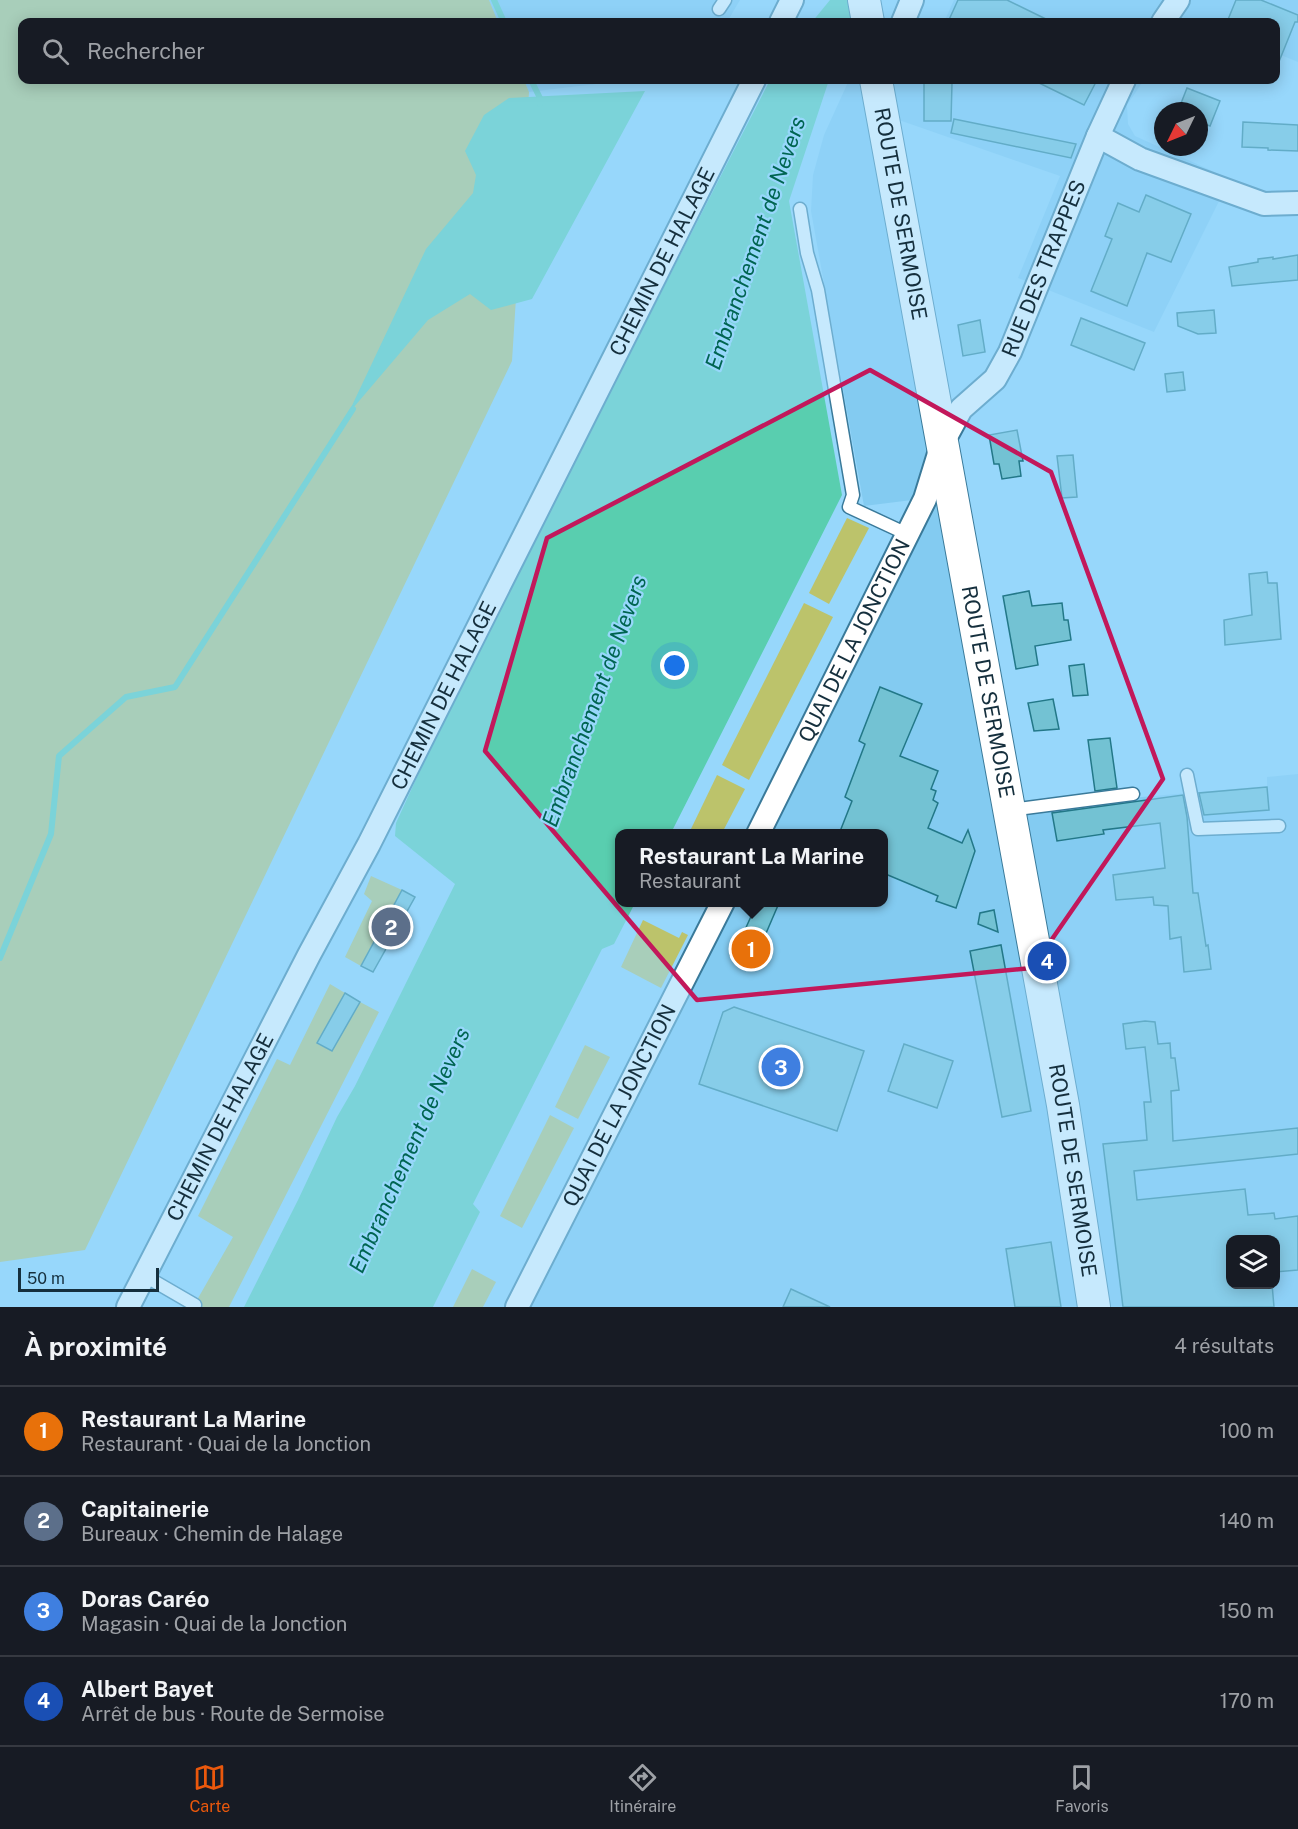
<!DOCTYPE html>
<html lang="fr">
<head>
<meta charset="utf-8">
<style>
  body { margin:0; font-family:"Public Sans",sans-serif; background:#242831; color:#f1f3f6 }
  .controls { position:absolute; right:18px; bottom:18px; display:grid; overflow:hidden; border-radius:12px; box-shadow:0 3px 15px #0003 }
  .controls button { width:54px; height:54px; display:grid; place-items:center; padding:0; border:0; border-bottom:2px solid #363941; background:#171b24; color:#f1f3f6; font:30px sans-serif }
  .compass { position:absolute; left:1154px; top:102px; width:54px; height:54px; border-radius:50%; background:#171b24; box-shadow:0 3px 15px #0003; rotate:227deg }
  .scale { position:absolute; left:18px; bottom:15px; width:141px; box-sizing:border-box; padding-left:6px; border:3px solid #152f3d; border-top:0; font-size:16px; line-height:21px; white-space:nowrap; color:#152f3d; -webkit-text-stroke:4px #97d7fb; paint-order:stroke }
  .you { position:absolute; left:675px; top:666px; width:21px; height:21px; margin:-15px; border:4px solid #fff; border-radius:50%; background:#1a73e8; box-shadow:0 0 0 9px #1a73e833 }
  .badge { display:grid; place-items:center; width:39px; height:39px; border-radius:50%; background:#ea580c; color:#fff; font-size:20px; font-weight:700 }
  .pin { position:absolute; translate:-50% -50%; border:3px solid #fff; box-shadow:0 2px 6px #0006 }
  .popup { position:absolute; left:615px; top:829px; width:273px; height:78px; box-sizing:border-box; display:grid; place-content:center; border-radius:12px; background:#171b24; filter:drop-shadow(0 2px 4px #0005); font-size:20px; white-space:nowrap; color:#9ea1a6 }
  .popup b { font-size:22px; color:#f1f3f6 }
  .popup::after { content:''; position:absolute; left:50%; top:100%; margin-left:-12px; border:12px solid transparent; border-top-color:#171b24 }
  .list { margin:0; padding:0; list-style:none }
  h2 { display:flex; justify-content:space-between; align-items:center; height:78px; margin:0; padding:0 24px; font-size:26px }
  h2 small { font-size:20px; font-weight:400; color:#9ea1a6 }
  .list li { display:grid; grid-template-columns:39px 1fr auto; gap:18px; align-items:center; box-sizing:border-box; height:90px; padding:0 24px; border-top:2px solid #363941 }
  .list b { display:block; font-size:22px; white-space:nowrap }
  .list p { margin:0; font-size:20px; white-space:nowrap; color:#9ea1a6 }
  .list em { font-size:20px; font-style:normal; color:#9ea1a6 }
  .icon { flex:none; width:33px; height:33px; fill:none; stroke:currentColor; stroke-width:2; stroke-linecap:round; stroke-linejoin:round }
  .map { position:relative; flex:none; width:1298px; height:1307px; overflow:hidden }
  .search { position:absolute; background:#171b24; box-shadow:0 3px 15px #0003; left:18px; right:18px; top:18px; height:66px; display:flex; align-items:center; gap:15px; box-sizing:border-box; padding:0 21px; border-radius:12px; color:#9ea1a6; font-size:22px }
  .sheet { height:438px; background:#171b24 }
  nav { display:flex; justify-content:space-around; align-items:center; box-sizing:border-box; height:84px; border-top:2px solid #363941; background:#171b24; font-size:16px; color:#9ea1a6 }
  nav a { display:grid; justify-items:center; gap:3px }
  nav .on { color:#ea580c }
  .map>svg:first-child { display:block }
  .built { fill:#83cbf1; fill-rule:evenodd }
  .green { fill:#bcc36b }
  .water { fill:#59ceaf }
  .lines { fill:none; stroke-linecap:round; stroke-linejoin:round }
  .stream { stroke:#59ceaf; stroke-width:6 }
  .building { fill:#73c2d3; stroke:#237888; stroke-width:1.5 }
  .lane-casing { stroke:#3a7a9a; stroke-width:15 }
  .street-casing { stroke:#3a7a9a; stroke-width:26 }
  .secondary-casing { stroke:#3a7a9a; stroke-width:34 }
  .lane { stroke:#fff; stroke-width:12 }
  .street { stroke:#fff; stroke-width:22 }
  .secondary { stroke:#fff; stroke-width:32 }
  .marked { fill:none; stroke:#c2185b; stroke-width:4.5; stroke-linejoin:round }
  .labels { text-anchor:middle; stroke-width:4.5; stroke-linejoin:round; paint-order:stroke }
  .street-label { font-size:21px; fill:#152f3d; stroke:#97d7fb }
  .water-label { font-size:22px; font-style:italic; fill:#006551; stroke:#97d7fb }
</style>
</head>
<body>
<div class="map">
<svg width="1298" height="1307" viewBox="0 0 1298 1307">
  <rect width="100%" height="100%" fill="#97d7fb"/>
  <g class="built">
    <polygon points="489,0 740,0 727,22 498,22"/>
    <polygon points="954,0 1298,0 1298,62 1276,53 1276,22 1196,22 1185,18 1181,22 944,22"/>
    <polygon points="524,80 630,80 529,92"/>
    <path d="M 849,80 L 890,80 L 918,82 L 920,80 L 1144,80 L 1127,105 L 1128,124 L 1135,136 L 1230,179 L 1154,332 L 1018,278 L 1060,176 L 896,119 L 1018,814 L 1142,797 L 1267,786 L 1267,777 L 1298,774 L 1298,1307 L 517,1307 L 723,903 L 883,902 L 883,834 L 758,833 L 912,500 L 864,506 L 811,211 L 813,175 L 824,135 ZM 1230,1240 L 1276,1240 L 1276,1284 L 1230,1284 Z"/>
  </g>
  <g class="green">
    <polygon points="0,0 489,0 498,22 22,22 22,80 524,80 529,92 512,361 85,1250 0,1262"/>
    <polygon points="847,518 869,528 829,604 809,593"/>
    <polygon points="804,603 833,617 749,780 722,765"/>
    <polygon points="717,775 745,789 722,833 695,833 690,831"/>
    <polygon points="371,876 402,890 361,966 345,957 372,901 364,894"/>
    <polygon points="643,920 679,938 682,932 688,935 661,988 621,967"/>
    <polygon points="330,984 345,993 318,1044 332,1051 360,1002 379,1012 229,1307 193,1307 233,1237 198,1216 277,1059 290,1065"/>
    <polygon points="585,1045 610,1057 578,1119 555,1107"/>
    <polygon points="550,1115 574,1128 522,1228 500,1216"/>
    <polygon points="472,1269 496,1282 483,1307 453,1307"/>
  </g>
  <g class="water">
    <polygon points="830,0 859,0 849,22 812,22"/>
    <polygon points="770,80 829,80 789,201 842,495 671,833 619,834 619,902 635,903 614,944 602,949 473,1204 480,1212 433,1307 244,1307 298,1200 337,1117 355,1086 455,884 395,836 396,823 456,692"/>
    <polygon points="645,91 532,299 491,310 470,294 428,320 348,414 426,249 473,193 476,175 465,151 484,115 509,98"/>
  </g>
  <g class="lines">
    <g class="stream">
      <polyline points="494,0 504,22"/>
      <polyline points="531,80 540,98 540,104"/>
      <polyline points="0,958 51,834 59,756 126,697 175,687 353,409"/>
    </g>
  </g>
  <g class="building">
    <polygon points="958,0 1007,0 1052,22 948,22"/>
    <polygon points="1236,0 1261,0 1298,15 1298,22 1295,22 1276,69 1275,22 1227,22"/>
    <polygon points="1033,80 1097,80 1084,105"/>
    <polygon points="924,83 952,83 951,121 924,121"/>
    <polygon points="1187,88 1220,101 1210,126 1199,122 1199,111 1178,111"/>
    <polygon points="954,119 1003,129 1076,144 1071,158 951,133"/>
    <polygon points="1243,122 1298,125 1298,151 1268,150 1268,148 1242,147"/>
    <polygon points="1146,195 1191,214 1171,262 1147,253 1127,306 1091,291 1112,239 1105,236 1118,203 1139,212"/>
    <polygon points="1298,255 1298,280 1232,286 1229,267 1258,262 1258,259 1273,257 1273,259"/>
    <polygon points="1214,310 1216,333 1198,334 1178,326 1177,313"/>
    <polygon points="1081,318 1145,343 1134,370 1071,345"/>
    <polygon points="980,320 985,352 963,356 958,325"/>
    <polygon points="1183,372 1185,390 1167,392 1165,374"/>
    <polygon points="1017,430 1023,461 1019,461 1021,476 1002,479 999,464 994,464 989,435"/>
    <polygon points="1073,455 1077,497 1062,498 1057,456"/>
    <polygon points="1267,572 1268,583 1277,583 1281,639 1225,645 1224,620 1252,615 1249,574"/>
    <polygon points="1029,591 1032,606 1062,603 1064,620 1068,620 1071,640 1035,646 1038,665 1016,669 1003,596"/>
    <polygon points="1084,664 1088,695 1073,696 1069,666"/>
    <polygon points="880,687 922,704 900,756 938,771 931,789 936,791 933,800 938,803 928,828 962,843 968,830 975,851 956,908 936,901 938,896 883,873 883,834 839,834 852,801 845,797 865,744 859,741"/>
    <polygon points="1053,699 1059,729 1034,731 1028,703"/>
    <polygon points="1110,738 1117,788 1095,791 1088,740"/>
    <polygon points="1267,787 1269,810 1204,815 1199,793"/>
    <polygon points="1183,795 1187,817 1193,893 1198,893 1206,946 1208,945 1211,969 1184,972 1181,937 1170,939 1168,906 1154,905 1153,897 1116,900 1113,875 1165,868 1160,823 1103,830 1104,834 1057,841 1052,813"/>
    <polygon points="402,890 415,897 373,972 361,966"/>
    <polygon points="757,903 779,903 752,966 730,955 742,931 744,932"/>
    <polygon points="994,910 998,932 978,924 980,913"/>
    <polygon points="1001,945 1031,1111 1002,1117 970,951"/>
    <polygon points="345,993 360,1002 332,1051 317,1043"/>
    <polygon points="734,1007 864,1051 837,1131 699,1084 723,1012"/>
    <polygon points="1145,1021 1155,1022 1158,1044 1170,1043 1171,1058 1175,1058 1179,1090 1171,1091 1173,1141 1298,1128 1298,1154 1134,1171 1137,1200 1245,1189 1248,1215 1274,1213 1275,1219 1298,1216 1298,1270 1275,1272 1275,1239 1230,1239 1230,1284 1272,1284 1274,1307 1123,1307 1103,1144 1147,1140 1144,1102 1151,1102 1145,1047 1126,1049 1123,1024"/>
    <polygon points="904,1044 953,1061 937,1108 888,1091"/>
    <polygon points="1051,1242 1061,1307 1015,1307 1006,1249"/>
    <polygon points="791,1289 830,1307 783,1307"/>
  </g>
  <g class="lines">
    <defs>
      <g id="lane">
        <polyline points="719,9 725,0"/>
        <polyline points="800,209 807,253 818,290 853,495 849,507 907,534"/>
        <polyline points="1187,775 1198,829 1279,826"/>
        <polyline points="1010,810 1133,794"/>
        <polyline points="145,1276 195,1305"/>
      </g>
      <g id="street">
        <polyline points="781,22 792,0"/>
        <polyline points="903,22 912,0"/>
        <polyline points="1163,22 1178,0"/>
        <polyline points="1098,136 1140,159 1264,204 1298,203"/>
        <path id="s1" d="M 758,834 L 925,499 L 942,444 L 961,409 L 995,379 L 1010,352 L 1098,136 L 1124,80"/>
        <path id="s2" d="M 128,1307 L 309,955 L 369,844 L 754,80"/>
        <path id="s3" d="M 517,1307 L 723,902"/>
      </g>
      <g id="secondary">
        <polyline points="864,0 868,22"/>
        <path id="s4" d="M 876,80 L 1063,1105 L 1094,1307"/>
      </g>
    </defs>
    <use href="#lane" class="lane-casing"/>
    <use href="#street" class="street-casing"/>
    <use href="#secondary" class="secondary-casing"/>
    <use href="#lane" class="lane"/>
    <use href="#street" class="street"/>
    <use href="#secondary" class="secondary"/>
  </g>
  <path d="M0 0H1298V1307H0ZM 870,370 L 1051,472 L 1163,779 L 1032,968 L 697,1000 L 485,751 L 547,538 Z" fill="#97d7fb" fill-opacity=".55" fill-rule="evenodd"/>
  <path class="marked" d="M 870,370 L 1051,472 L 1163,779 L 1032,968 L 697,1000 L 485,751 L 547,538 Z"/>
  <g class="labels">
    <g class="street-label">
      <text dy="7" stroke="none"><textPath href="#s4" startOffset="136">ROUTE DE SERMOISE</textPath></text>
      <text dy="7" stroke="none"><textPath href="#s2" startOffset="1174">CHEMIN DE HALAGE</textPath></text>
      <text dy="7" stroke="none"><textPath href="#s1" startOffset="638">RUE DES TRAPPES</textPath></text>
      <text dy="7" stroke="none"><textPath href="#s1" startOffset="216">QUAI DE LA JONCTION</textPath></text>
      <text dy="7" stroke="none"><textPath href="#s4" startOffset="622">ROUTE DE SERMOISE</textPath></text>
      <text dy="7" stroke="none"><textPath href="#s2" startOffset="688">CHEMIN DE HALAGE</textPath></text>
      <text dy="7" stroke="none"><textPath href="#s3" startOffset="226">QUAI DE LA JONCTION</textPath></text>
      <text dy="7" stroke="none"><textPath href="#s2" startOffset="202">CHEMIN DE HALAGE</textPath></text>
      <text dy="7" stroke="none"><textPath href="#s4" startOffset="1108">ROUTE DE SERMOISE</textPath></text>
    </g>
    <g class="water-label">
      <text transform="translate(755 243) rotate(-71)" y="8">Embranchement de Nevers</text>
      <text transform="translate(594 701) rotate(-70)" y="8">Embranchement de Nevers</text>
      <text transform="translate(409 1150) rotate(-66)" y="8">Embranchement de Nevers</text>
    </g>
  </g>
</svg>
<div class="controls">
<button><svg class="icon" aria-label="layers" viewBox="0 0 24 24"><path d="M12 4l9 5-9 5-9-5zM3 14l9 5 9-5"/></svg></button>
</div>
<svg class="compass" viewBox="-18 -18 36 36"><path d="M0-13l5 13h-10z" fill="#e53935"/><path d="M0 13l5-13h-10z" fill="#9ea1a6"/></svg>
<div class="scale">50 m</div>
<div class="you"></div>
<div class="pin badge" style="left:751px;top:949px;background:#e8710a">1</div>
<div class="popup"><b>Restaurant La Marine</b>Restaurant</div>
<div class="pin badge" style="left:391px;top:927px;background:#5c6f8a">2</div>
<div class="pin badge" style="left:781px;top:1067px;background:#3f7fe0">3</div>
<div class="pin badge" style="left:1047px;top:961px;background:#1a4fb4">4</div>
<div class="search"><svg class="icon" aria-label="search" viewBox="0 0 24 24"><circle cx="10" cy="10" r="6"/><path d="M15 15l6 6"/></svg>Rechercher</div>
</div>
<section class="sheet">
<h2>À proximité<small>4 résultats</small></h2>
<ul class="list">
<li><span class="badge" style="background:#e8710a">1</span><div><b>Restaurant La Marine</b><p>Restaurant · Quai de la Jonction</p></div><em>100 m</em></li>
<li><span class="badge" style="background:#5c6f8a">2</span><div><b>Capitainerie</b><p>Bureaux · Chemin de Halage</p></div><em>140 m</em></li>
<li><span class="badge" style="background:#3f7fe0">3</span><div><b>Doras Caréo</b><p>Magasin · Quai de la Jonction</p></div><em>150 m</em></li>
<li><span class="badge" style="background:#1a4fb4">4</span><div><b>Albert Bayet</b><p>Arrêt de bus · Route de Sermoise</p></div><em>170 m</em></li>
</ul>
</section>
<nav>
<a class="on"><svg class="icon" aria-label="map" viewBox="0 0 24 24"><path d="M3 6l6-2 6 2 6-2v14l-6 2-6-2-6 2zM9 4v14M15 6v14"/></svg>Carte</a>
<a><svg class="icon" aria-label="directions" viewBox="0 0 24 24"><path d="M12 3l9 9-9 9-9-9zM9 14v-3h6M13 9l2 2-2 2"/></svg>Itinéraire</a>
<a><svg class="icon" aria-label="saved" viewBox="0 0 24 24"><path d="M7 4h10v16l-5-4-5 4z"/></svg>Favoris</a>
</nav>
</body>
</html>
